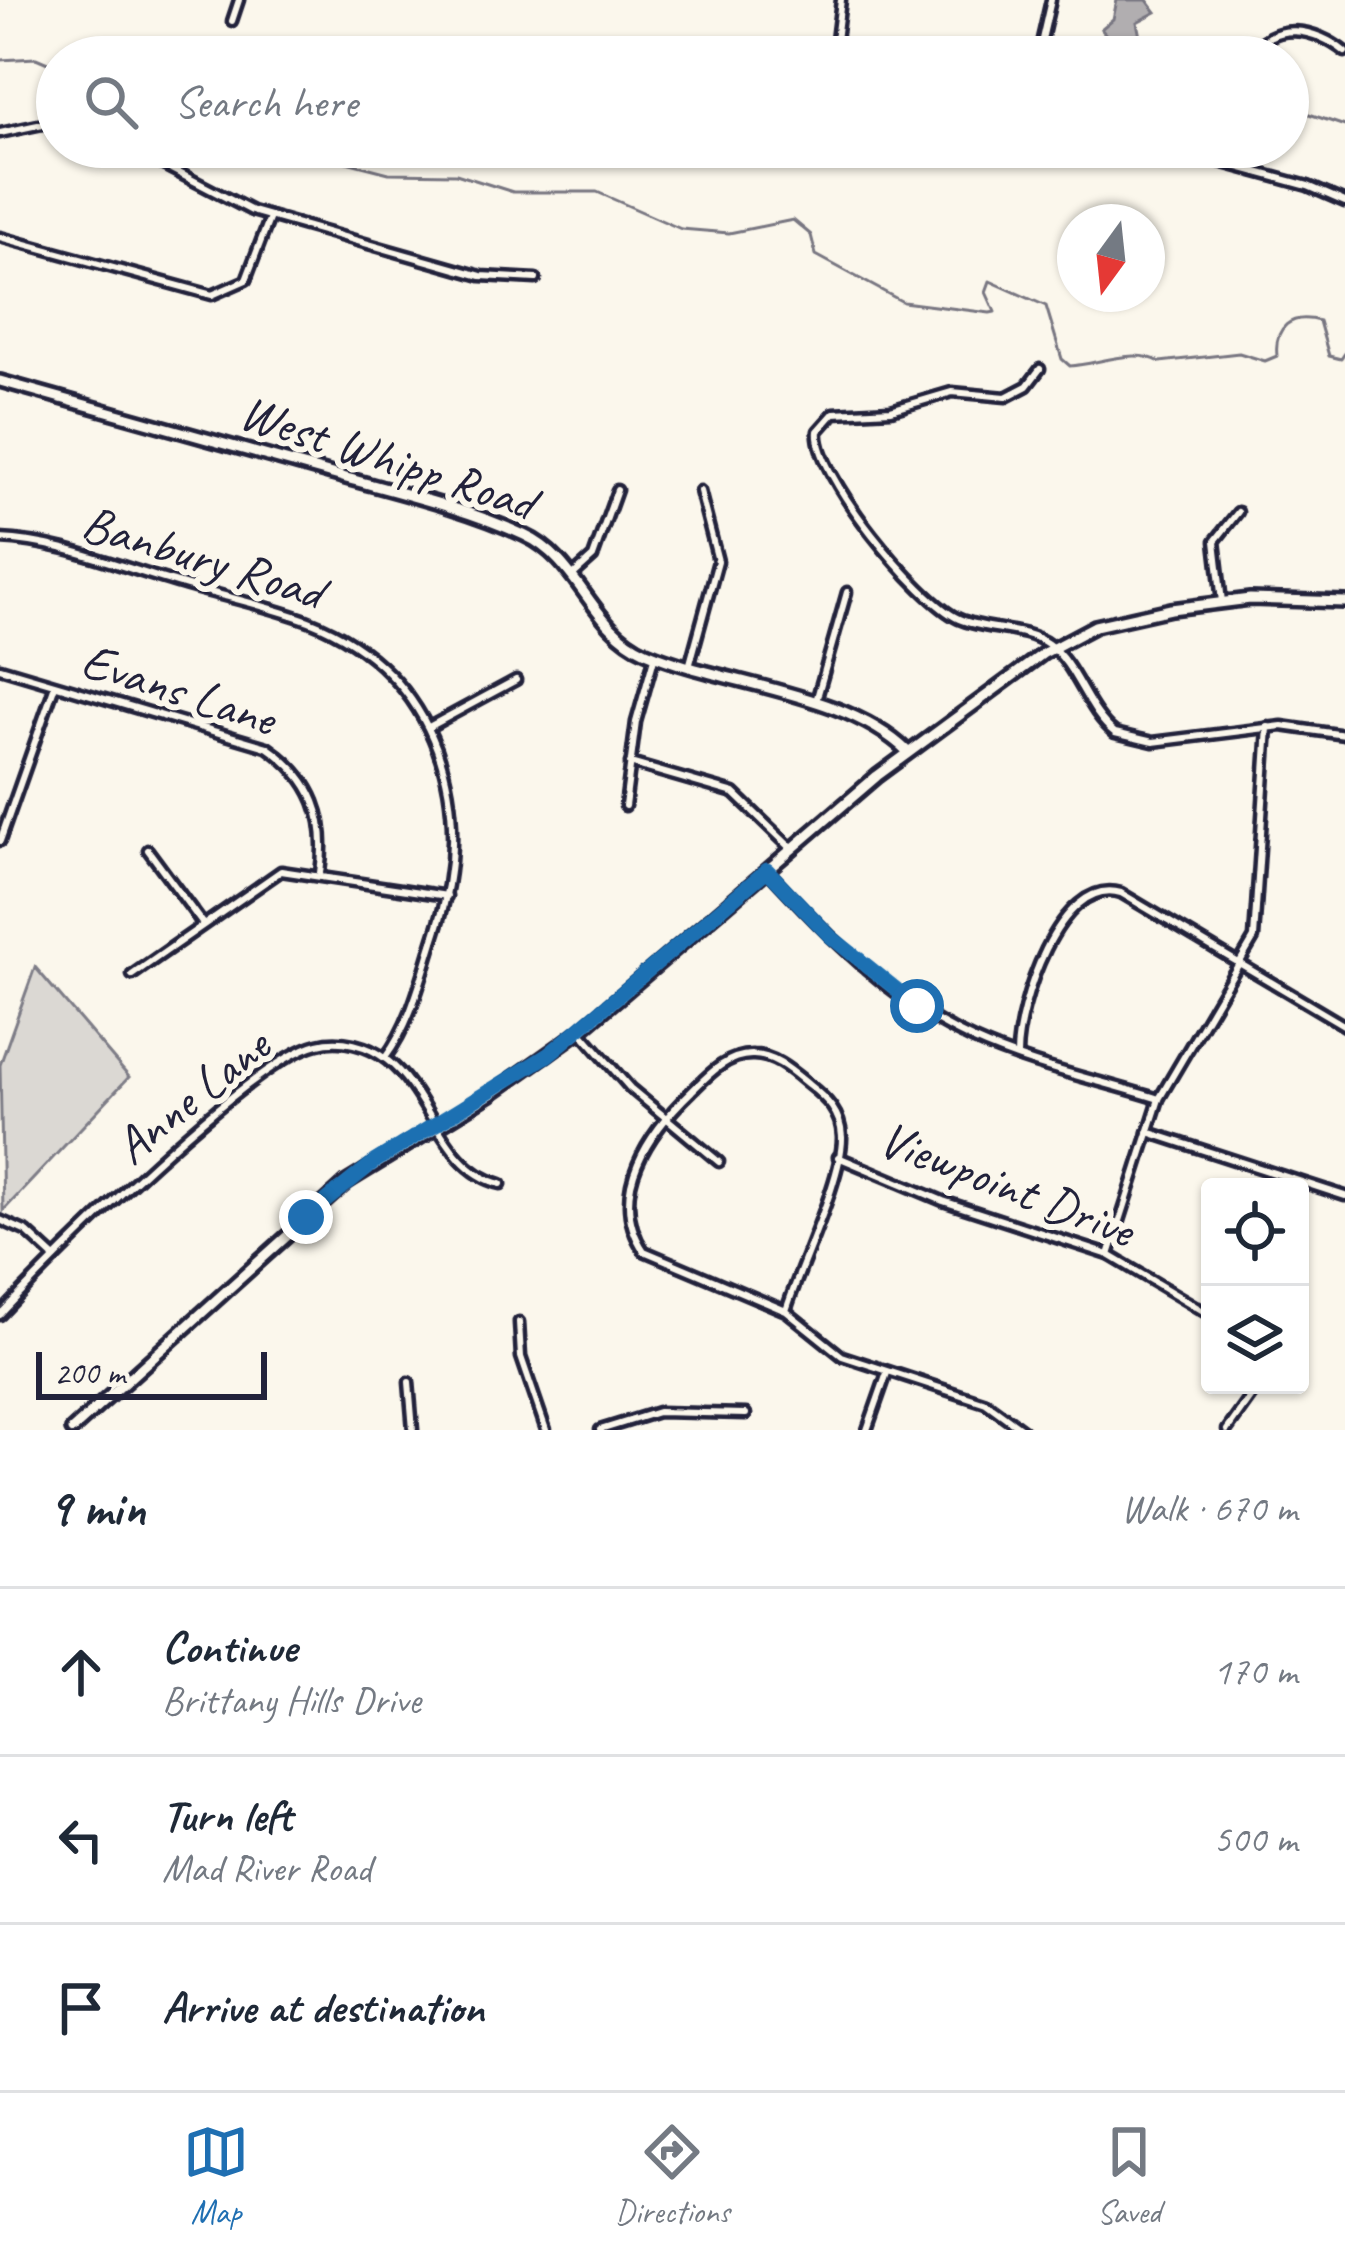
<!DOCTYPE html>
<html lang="en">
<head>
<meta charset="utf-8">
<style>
  body { margin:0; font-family:Caveat,sans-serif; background:#f6f6f7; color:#1f2937 }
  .controls { position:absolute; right:36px; bottom:36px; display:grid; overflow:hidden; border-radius:12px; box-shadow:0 3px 9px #0004 }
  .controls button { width:108px; height:108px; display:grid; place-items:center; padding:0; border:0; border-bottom:3px solid #e0e1e3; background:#fff; color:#1f2937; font:60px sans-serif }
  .compass { position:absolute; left:1057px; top:204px; width:108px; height:108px; border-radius:50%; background:#fff; box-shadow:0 3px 9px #0004; rotate:195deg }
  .scale { position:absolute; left:36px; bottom:30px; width:231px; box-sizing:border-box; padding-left:12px; border:6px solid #22223b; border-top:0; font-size:33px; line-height:42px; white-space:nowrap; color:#22223b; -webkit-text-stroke:9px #fbf7ec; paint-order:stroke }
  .stop { position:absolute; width:36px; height:36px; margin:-27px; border:9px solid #1f6fb2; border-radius:50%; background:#fff }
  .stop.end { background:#1f6fb2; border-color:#fff; box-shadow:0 3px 12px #0008 }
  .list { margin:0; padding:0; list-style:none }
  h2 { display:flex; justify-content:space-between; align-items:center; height:156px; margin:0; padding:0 48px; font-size:51px }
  h2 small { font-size:39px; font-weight:400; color:#747a83 }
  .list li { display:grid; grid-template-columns:78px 1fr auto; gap:36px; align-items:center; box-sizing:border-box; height:168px; padding:0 48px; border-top:3px solid #e0e1e3 }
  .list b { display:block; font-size:45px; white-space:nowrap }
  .list p { margin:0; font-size:39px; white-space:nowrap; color:#747a83 }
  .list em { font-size:39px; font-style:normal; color:#747a83 }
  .icon { flex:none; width:66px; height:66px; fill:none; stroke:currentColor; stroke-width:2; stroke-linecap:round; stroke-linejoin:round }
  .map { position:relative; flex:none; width:1345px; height:1430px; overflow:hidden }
  .search { position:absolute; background:#fff; box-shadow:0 3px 9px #0004; left:36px; right:36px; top:36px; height:132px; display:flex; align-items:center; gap:30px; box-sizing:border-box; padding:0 42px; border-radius:66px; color:#747a83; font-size:45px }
  .sheet { height:660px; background:#fff }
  nav { display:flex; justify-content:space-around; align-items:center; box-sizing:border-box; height:168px; border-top:3px solid #e0e1e3; background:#fff; font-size:33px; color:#747a83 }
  nav a { display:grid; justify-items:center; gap:6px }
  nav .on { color:#1f6fb2 }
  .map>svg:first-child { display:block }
  .green { fill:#dbd8d3; stroke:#7e7d87; stroke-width:3 }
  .water { fill:#b1aeb0; stroke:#787681; stroke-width:3 }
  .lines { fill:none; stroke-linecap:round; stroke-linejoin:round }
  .stream { stroke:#787681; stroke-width:3 }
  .minor-casing { stroke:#22223b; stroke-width:15 }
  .tertiary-casing { stroke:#22223b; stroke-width:18 }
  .minor { stroke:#fbf7ec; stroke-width:6 }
  .tertiary { stroke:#fbf7ec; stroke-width:9 }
  .route { stroke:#1f6fb2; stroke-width:15 }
  .labels { text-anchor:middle; stroke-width:12; stroke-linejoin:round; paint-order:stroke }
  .street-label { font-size:51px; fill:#22223b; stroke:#fbf7ec }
</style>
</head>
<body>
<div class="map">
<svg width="1345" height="1430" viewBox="0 0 1345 1430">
  <rect width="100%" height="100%" fill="#fbf7ec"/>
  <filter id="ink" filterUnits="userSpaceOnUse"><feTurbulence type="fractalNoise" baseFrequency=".00833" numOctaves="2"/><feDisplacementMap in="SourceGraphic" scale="24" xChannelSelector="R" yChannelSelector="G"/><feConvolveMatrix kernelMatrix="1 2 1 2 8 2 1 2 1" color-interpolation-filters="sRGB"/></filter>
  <g filter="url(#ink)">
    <polygon class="green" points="35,967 129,1077 3,1211 0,1065"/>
    <polygon class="water" points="1117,0 1147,0 1156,12 1137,22 1144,57 1111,57 1110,39 1101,29 1113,19"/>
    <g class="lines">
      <g class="stream">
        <polyline points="0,60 36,58 57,67"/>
        <polyline points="1288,107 1345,126"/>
        <path d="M 289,147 L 389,173 L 456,174 L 513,192 L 597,192 L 681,229 L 729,233 L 793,220 L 811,235 L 816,255 L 903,302 L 990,313 L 995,312 L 986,292 L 990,281 L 1046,306 L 1062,359 L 1070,366 C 1097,365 1133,347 1160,362 L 1239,353 L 1265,361 L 1277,356 C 1274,327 1291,313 1319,321 L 1329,356 L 1341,359 L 1345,353"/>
      </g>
      <defs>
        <g id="minor">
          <polyline points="232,21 239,0"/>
          <polyline points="834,57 841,0"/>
          <polyline points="1038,57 1051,0"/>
          <path d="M 1252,57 C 1270,19 1316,28 1345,52"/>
          <polyline points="0,133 57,121"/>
          <polyline points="129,147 252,211 481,276 536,279"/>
          <polyline points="1165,147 1308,186 1345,202"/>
          <polyline points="0,237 212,295 246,280 270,217"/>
          <path d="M 1040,369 L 1027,386 L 1006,397 L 952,392 L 891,410 L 834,413 L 818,431 C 813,473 920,602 959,619 C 986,631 1025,627 1048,644 C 1077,665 1086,710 1115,733 L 1153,742 L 1282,726 L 1345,735"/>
          <path d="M 0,539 C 59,541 120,567 177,583 C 220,596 266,605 309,621 C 439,672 478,808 436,932 C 422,975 412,1022 385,1058"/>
          <polyline points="573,575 593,557 617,490"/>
          <polyline points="1222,602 1215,541 1238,512"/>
          <polyline points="689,667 718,561 700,491"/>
          <path d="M 0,668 L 267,747 C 314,779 328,819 320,873"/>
          <polyline points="816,701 847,592"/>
          <polyline points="429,727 516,680"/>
          <polyline points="630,763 734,793 791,848"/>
          <polyline points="625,806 636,722 655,655"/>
          <polyline points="0,841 55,685"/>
          <polyline points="148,850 202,923"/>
          <path d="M 767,870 C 826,935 893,1003 974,1040 C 1031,1066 1098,1080 1159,1099"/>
          <polyline points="132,975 281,871 447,896"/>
          <polyline points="580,1031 630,1088 719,1162"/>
          <path d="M 1017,1055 C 1017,1008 1059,875 1121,893 L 1345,1026"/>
          <polyline points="1148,1132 1345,1196"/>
          <polyline points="838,1157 943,1201 1109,1255 1210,1315"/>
          <polyline points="0,1220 27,1232 55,1258"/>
          <polyline points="1109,1255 1159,1099 1254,938 1268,727"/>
          <path d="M 786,1311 C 799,1268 843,1177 842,1137 C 841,1113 827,1099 809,1085 C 793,1072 775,1055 753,1055 C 728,1054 709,1074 692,1091 C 650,1131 605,1193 644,1251 L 786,1311 L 842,1356 L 986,1403 L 1023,1430"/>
          <path d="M 0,1315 C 54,1257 251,1060 318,1044 C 341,1038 368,1045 387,1060 C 432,1095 442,1170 501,1184"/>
          <polyline points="519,1322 521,1357 546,1430"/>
          <polyline points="409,1382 413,1430"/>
          <polyline points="600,1430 658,1412 746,1414"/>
          <polyline points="867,1430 887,1373"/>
          <polyline points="1227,1430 1259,1385"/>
        </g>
        <g id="tertiary">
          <path d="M 0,381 C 108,411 216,442 325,472 C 391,491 461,506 524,535 C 580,560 590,628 646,652 C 724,685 848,692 908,752"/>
          <polyline points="72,1430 347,1182 491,1094 580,1031 877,776 1044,653 1095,626 1171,609 1250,599 1345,602"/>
        </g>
      </defs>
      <use href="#minor" class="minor-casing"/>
      <use href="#tertiary" class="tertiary-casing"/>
      <use href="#minor" class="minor"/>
      <use href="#tertiary" class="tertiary"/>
    </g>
  </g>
  <g class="lines" filter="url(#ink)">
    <polyline class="route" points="306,1217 374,1162 548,1055 767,870 830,936 917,1006"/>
  </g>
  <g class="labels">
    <g class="street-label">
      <text transform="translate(388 456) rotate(18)" y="18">West Whipp Road</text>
      <text transform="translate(203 556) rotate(17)" y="18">Banbury Road</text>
      <text transform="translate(179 688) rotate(18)" y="18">Evans Lane</text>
      <text transform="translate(191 1095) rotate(-39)" y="18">Anne Lane</text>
      <text transform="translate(1007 1183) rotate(21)" y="18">Viewpoint Drive</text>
    </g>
  </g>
</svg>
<div class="controls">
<button><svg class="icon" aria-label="locate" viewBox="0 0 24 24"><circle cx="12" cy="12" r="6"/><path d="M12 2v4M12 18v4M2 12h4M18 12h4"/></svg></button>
<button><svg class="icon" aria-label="layers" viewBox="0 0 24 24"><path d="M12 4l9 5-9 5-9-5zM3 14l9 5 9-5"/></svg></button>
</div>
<svg class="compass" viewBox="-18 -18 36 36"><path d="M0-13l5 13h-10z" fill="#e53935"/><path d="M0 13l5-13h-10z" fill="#747a83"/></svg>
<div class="scale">200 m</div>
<div class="stop" style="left:917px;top:1006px"></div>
<div class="stop end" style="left:306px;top:1217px"></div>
<div class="search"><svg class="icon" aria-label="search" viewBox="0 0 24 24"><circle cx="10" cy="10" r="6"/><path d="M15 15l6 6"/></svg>Search here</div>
</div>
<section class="sheet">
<h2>9 min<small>Walk · 670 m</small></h2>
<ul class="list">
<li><svg class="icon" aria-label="ahead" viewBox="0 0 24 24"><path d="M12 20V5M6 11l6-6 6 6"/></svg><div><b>Continue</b><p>Brittany Hills Drive</p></div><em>170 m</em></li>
<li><svg class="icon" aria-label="left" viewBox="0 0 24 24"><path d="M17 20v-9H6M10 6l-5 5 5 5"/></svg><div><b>Turn left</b><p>Mad River Road</p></div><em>500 m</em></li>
<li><svg class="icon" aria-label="arrive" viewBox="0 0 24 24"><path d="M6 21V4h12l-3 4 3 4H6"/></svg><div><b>Arrive at destination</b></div></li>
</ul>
</section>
<nav>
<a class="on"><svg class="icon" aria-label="map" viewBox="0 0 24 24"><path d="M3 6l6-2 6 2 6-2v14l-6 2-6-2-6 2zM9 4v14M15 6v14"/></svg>Map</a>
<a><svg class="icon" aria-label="directions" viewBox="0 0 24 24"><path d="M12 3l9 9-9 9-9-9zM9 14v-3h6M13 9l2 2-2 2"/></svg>Directions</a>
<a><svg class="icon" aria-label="saved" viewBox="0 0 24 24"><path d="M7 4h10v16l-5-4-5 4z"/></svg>Saved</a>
</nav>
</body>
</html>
